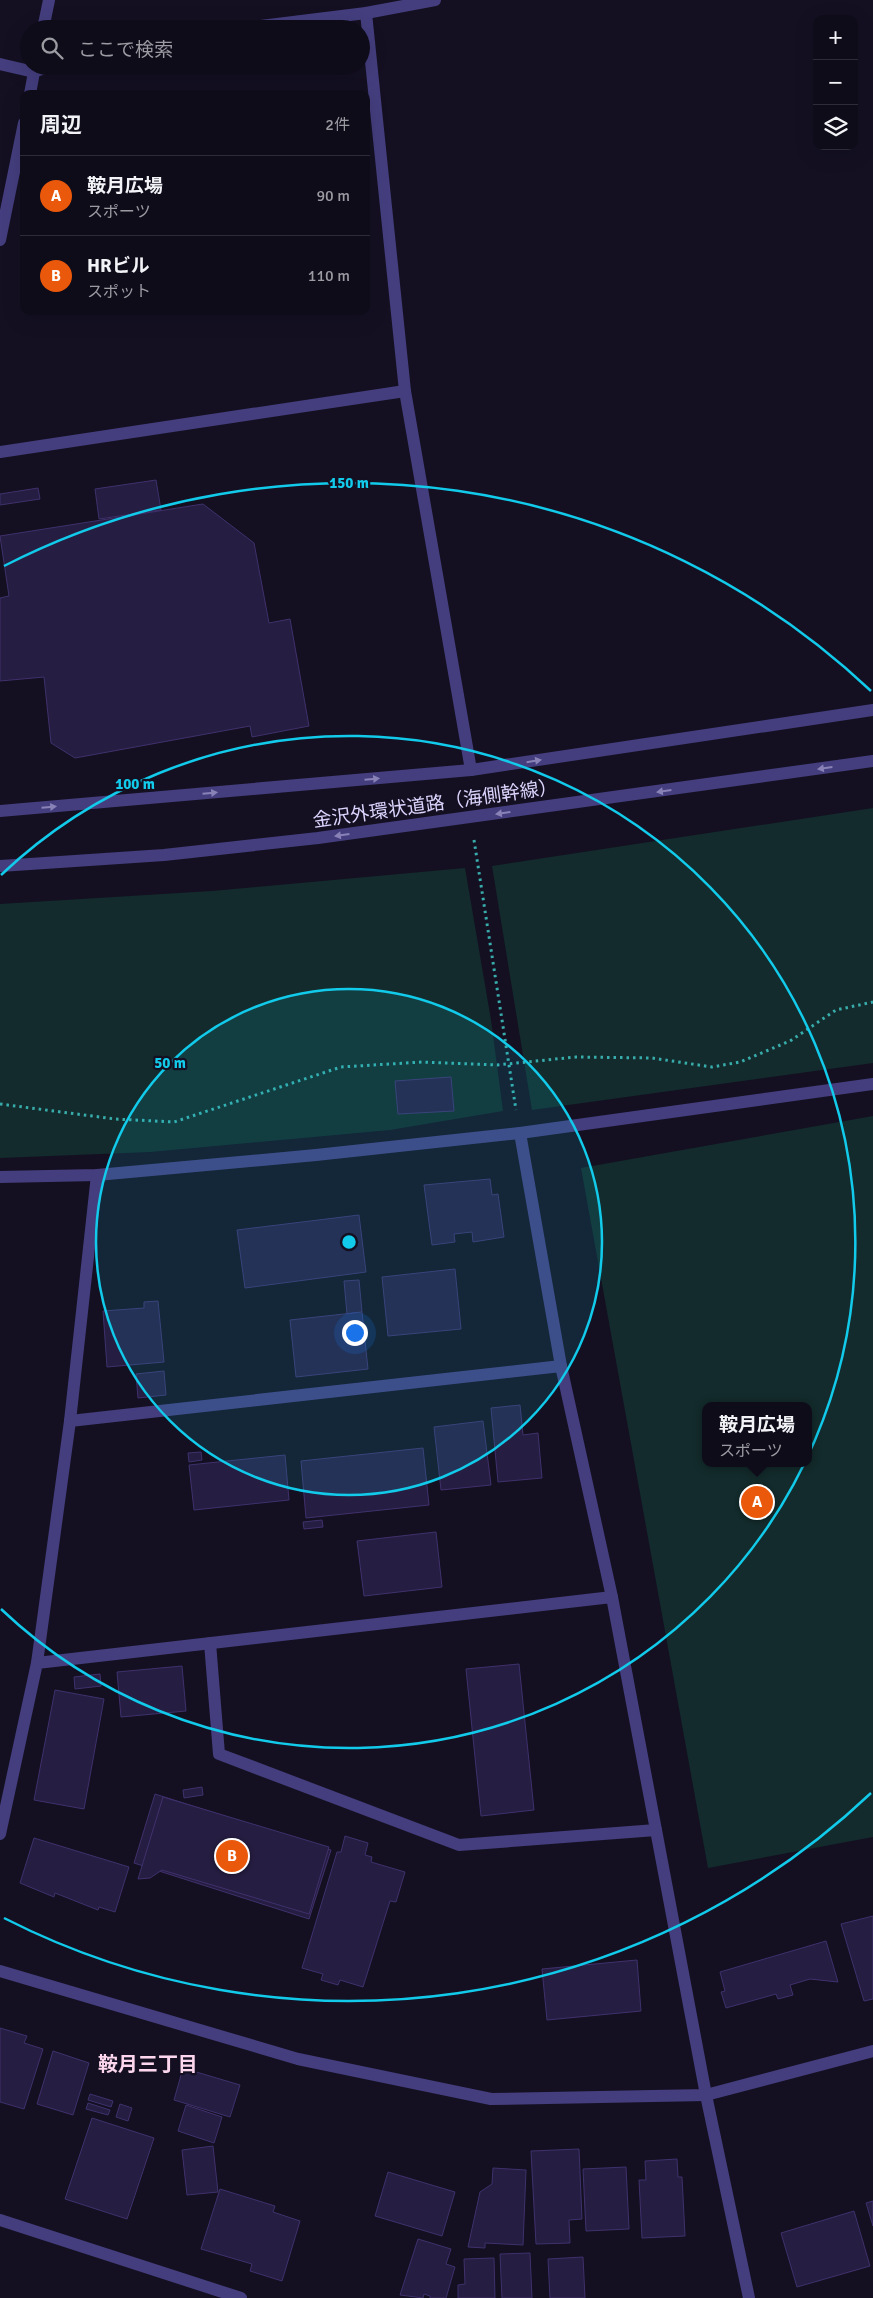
<!DOCTYPE html>
<html lang="ja">
<head>
<meta charset="utf-8">
<style>
  body { margin:0; font-family:Signika,"Noto Sans JP",sans-serif; background:#181523; color:#f1f3f6 }
  .controls { position:absolute; right:15px; top:15px; display:grid; overflow:hidden; border-radius:10px; box-shadow:0 5px 20px #0002 }
  .controls button { width:45px; height:45px; display:grid; place-items:center; padding:0; border:0; border-bottom:1px solid #2f2c39; background:#0f0c1a; color:#f1f3f6; font:25px sans-serif }
  .you { position:absolute; left:354px; top:1332px; width:18px; height:18px; margin:-12px; border:4px solid #fff; border-radius:50%; background:#1a73e8; box-shadow:0 0 0 8px #1a73e833 }
  .badge { display:grid; place-items:center; width:32px; height:32px; border-radius:50%; background:#ea580c; color:#fff; font-size:16px; font-weight:700 }
  .pin { position:absolute; translate:-50% -50%; border:2px solid #fff; box-shadow:0 1px 5px #0006 }
  .popup { position:absolute; left:702px; top:1402px; width:110px; height:65px; box-sizing:border-box; display:grid; place-content:center; border-radius:10px; background:#0f0c1a; filter:drop-shadow(0 1px 4px #0005); font-size:16px; white-space:nowrap; color:#9b9ba2 }
  .popup b { font-size:19px; color:#f1f3f6 }
  .popup::after { content:''; position:absolute; left:50%; top:100%; margin-left:-10px; border:10px solid transparent; border-top-color:#0f0c1a }
  .list { margin:0; padding:0; list-style:none }
  h2 { display:flex; justify-content:space-between; align-items:center; height:65px; margin:0; padding:0 20px; font-size:21px }
  h2 small { font-size:16px; font-weight:400; color:#9b9ba2 }
  .list li { display:grid; grid-template-columns:32px 1fr auto; gap:15px; align-items:center; box-sizing:border-box; height:80px; padding:0 20px; border-top:1px solid #2f2c39 }
  .list b { display:block; font-size:19px; white-space:nowrap }
  .list p { margin:0; font-size:16px; white-space:nowrap; color:#9b9ba2 }
  .list em { font-size:16px; font-style:normal; color:#9b9ba2 }
  .icon { flex:none; width:28px; height:28px; fill:none; stroke:currentColor; stroke-width:2; stroke-linecap:round; stroke-linejoin:round }
  .map { position:relative; flex:none; width:873px; height:2298px; overflow:hidden }
  .search { position:absolute; background:#0f0c1a; box-shadow:0 5px 20px #0002; left:20px; top:20px; width:350px; height:55px; display:flex; align-items:center; gap:12px; box-sizing:border-box; padding:0 18px; border-radius:28px; color:#9b9ba2; font-size:19px }
  .panel { position:absolute; background:#0f0c1a; box-shadow:0 5px 20px #0002; left:20px; top:90px; width:350px; height:225px; border-radius:10px }
  .map>svg:first-child { display:block }
  .green { fill:#132b2c; fill-rule:evenodd }
  .building { fill:#261d42; stroke:#3f316c }
  .lines { fill:none; stroke-linecap:round; stroke-linejoin:round }
  .path { stroke:#38acab; stroke-width:3; stroke-dasharray:2.5 4; stroke-linecap:butt }
  .minor { stroke:#443e7e; stroke-width:12 }
  .oneway { fill:#8882b7 }
  .ring { fill:none; stroke:#12caea; stroke-width:2.5 }
  .labels { text-anchor:middle; stroke-width:4.5; stroke-linejoin:round; paint-order:stroke }
  .street-label { font-size:19px; fill:#dbd4fc; stroke:#141022 }
  .neighbourhood-label { font-size:20px; font-weight:bold; fill:#fcd6ec; stroke:#141022 }
  .centre { fill:#12caea; stroke:#141022; stroke-width:2.5 }
  .ring-label { font-size:15px; text-anchor:middle; font-weight:bold; fill:#12caea; stroke:#141022; stroke-width:4.5; stroke-linejoin:round; paint-order:stroke }
</style>
</head>
<body>
<div class="map">
<svg width="873" height="2298" viewBox="0 0 873 2298">
  <rect width="100%" height="100%" fill="#141022"/>
  <g class="green">
    <polygon points="873,808 873,1063 532,1110 492,866"/>
    <polygon points="465,868 491,1020 503,1111 390,1130 150,1152 0,1158 0,904 212,891"/>
    <path d="M 873,1116 L 873,1837 L 708,1868 L 581,1168 ZM 706,1406 L 808,1406 L 808,1463 L 706,1463 Z"/>
  </g>
  <g class="building">
    <polygon points="156,480 161,510 99,519 95,489"/>
    <polygon points="38,488 40,499 0,505 0,494"/>
    <polygon points="203,504 254,543 269,623 290,619 309,726 252,737 250,726 75,758 51,743 44,677 0,681 0,598 9,596 0,536"/>
    <polygon points="451,1077 454,1111 398,1114 395,1081"/>
    <polygon points="490,1179 492,1195 498,1194 504,1237 473,1242 472,1232 454,1234 455,1242 432,1245 424,1185"/>
    <polygon points="359,1215 366,1272 245,1288 237,1230"/>
    <polygon points="455,1269 461,1329 388,1336 382,1277"/>
    <polygon points="359,1280 362,1312 347,1314 344,1281"/>
    <polygon points="158,1301 164,1362 107,1367 103,1311 144,1308 144,1302"/>
    <polygon points="362,1312 368,1369 296,1377 290,1320"/>
    <polygon points="164,1371 166,1395 138,1398 136,1374"/>
    <polygon points="520,1405 523,1435 538,1433 542,1478 498,1482 491,1408"/>
    <polygon points="483,1421 491,1485 441,1490 434,1427"/>
    <polygon points="423,1448 429,1505 306,1518 301,1461"/>
    <polygon points="201,1452 202,1460 189,1462 188,1453"/>
    <polygon points="285,1455 289,1500 194,1510 189,1465"/>
    <polygon points="322,1520 323,1527 304,1529 303,1522"/>
    <polygon points="436,1532 442,1587 364,1596 357,1541"/>
    <polygon points="519,1664 534,1810 481,1816 466,1669"/>
    <polygon points="182,1666 186,1711 121,1717 117,1672"/>
    <polygon points="100,1674 101,1686 75,1689 74,1677"/>
    <polygon points="55,1690 104,1699 84,1809 34,1800"/>
    <polygon points="202,1787 203,1795 184,1798 183,1790"/>
    <polygon points="155,1794 331,1850 309,1919 134,1863"/>
    <polygon points="163,1797 329,1847 309,1914 162,1870 150,1878 138,1879"/>
    <polygon points="345,1836 368,1843 365,1855 372,1857 371,1862 405,1872 396,1902 390,1901 363,1987 340,1980 338,1985 321,1980 323,1974 302,1968 337,1852 341,1852"/>
    <polygon points="34,1838 129,1867 115,1912 99,1907 98,1910 55,1893 54,1897 20,1883"/>
    <polygon points="873,1916 873,1999 864,2001 841,1924"/>
    <polygon points="826,1941 838,1982 810,1979 790,1985 793,1995 778,1999 776,1994 726,2008 721,1992 725,1991 720,1972"/>
    <polygon points="637,1960 641,2011 547,2020 542,1969"/>
    <polygon points="0,2028 27,2036 24,2043 43,2049 24,2109 0,2102"/>
    <polygon points="53,2051 89,2063 73,2115 37,2104"/>
    <polygon points="183,2068 240,2085 230,2117 174,2100"/>
    <polygon points="90,2094 113,2101 111,2107 88,2100"/>
    <polygon points="88,2103 110,2110 108,2115 86,2109"/>
    <polygon points="120,2104 132,2108 128,2121 116,2117"/>
    <polygon points="186,2105 222,2117 214,2143 178,2131"/>
    <polygon points="92,2118 154,2138 127,2219 65,2199"/>
    <polygon points="213,2146 218,2192 187,2195 182,2150"/>
    <polygon points="579,2149 582,2219 569,2220 570,2243 536,2244 531,2151"/>
    <polygon points="677,2159 678,2177 682,2177 685,2236 642,2238 639,2180 646,2180 645,2161"/>
    <polygon points="626,2167 629,2229 586,2231 583,2169"/>
    <polygon points="493,2168 526,2170 523,2245 485,2243 485,2248 468,2247 480,2192 492,2184"/>
    <polygon points="388,2172 455,2192 442,2236 375,2216"/>
    <polygon points="220,2189 275,2206 273,2212 300,2221 282,2281 250,2271 252,2264 201,2249"/>
    <polygon points="873,2201 873,2226 866,2203"/>
    <polygon points="854,2211 870,2266 797,2287 781,2233"/>
    <polygon points="418,2239 451,2249 446,2264 455,2267 446,2298 430,2298 430,2296 424,2294 423,2298 400,2295"/>
    <polygon points="530,2253 532,2298 502,2298 500,2254"/>
    <polygon points="583,2257 585,2298 550,2298 548,2259"/>
    <polygon points="494,2258 495,2298 458,2298 458,2285 465,2284 464,2259"/>
  </g>
  <g class="lines">
    <g class="path">
      <polyline points="474,840 516,1110"/>
      <polyline points="0,1104 115,1119 174,1122 341,1067 422,1062 497,1065 576,1057 652,1058 712,1067 740,1062 790,1041 836,1010 873,1002"/>
    </g>
    <g class="minor">
      <polyline points="366,13 405,391 471,770"/>
      <polyline points="43,29 49,0"/>
      <polyline points="235,29 366,13 435,0"/>
      <polyline points="0,64 34,72 35,66"/>
      <polyline points="30,94 34,72 50,66"/>
      <polyline points="0,240 24,123"/>
      <polyline points="0,452 405,391"/>
      <polyline points="0,811 471,770 873,710"/>
      <polyline points="0,866 164,855 318,838 873,761"/>
      <polyline points="520,1133 561,1366"/>
      <polyline points="0,1177 97,1175 316,1155 520,1133 873,1084"/>
      <polyline points="70,1421 97,1175"/>
      <polyline points="210,1643 219,1754 459,1845 656,1830"/>
      <polyline points="37,1663 70,1421 561,1366 612,1597"/>
      <polyline points="0,1834 37,1663 612,1597 706,2095 749,2298"/>
      <polyline points="0,1971 298,2059 491,2099 706,2095 873,2051"/>
      <polyline points="0,2220 241,2298"/>
    </g>
  </g>
  <defs><path id="oneway-solid" d="M-6-.8H1V-3.2L6.5 0L1 3.2V.8H-6Z" transform="scale(1.25)"/></defs>
  <g class="oneway">
    <use href="#oneway-solid" transform="translate(534 761) rotate(-9)"/>
    <use href="#oneway-solid" transform="translate(825 768) rotate(172)"/>
    <use href="#oneway-solid" transform="translate(372 779) rotate(-5)"/>
    <use href="#oneway-solid" transform="translate(664 791) rotate(172)"/>
    <use href="#oneway-solid" transform="translate(210 793) rotate(-5)"/>
    <use href="#oneway-solid" transform="translate(49 807) rotate(-5)"/>
    <use href="#oneway-solid" transform="translate(503 813) rotate(172)"/>
    <use href="#oneway-solid" transform="translate(342 835) rotate(172)"/>
  </g>
  <circle cx="349" cy="1242" r="253" fill="#12caea" fill-opacity=".12"/>
  <g class="ring">
    <circle cx="349" cy="1242" r="253"/>
    <path d="M1 875A506 506 0 1 1 1 1609"/>
    <path d="M871 1793A759 759 0 0 1 4 1918M4 566A759 759 0 0 1 871 691"/>
  </g>
  <g class="labels">
    <g class="street-label">
      <text transform="translate(435 803) rotate(-8)" y="7">金沢外環状道路（海側幹線）</text>
    </g>
    <g class="neighbourhood-label">
      <text x="148" y="2071">鞍月三丁目</text>
    </g>
  </g>
  <circle cx="349" cy="1242" r="8" class="centre"/>
  <g class="ring-label">
    <text x="349" y="488">150 m</text>
    <text x="135" y="789">100 m</text>
    <text x="170" y="1068">50 m</text>
  </g>
</svg>
<div class="controls">
<button>+</button>
<button>−</button>
<button><svg class="icon" aria-label="layers" viewBox="0 0 24 24"><path d="M12 4l9 5-9 5-9-5zM3 14l9 5 9-5"/></svg></button>
</div>
<div class="you"></div>
<div class="pin badge" style="left:757px;top:1502px">A</div>
<div class="popup"><b>鞍月広場</b>スポーツ</div>
<div class="pin badge" style="left:232px;top:1856px">B</div>
<div class="search"><svg class="icon" aria-label="search" viewBox="0 0 24 24"><circle cx="10" cy="10" r="6"/><path d="M15 15l6 6"/></svg>ここで検索</div>
<section class="panel">
<h2>周辺<small>2件</small></h2>
<ul class="list">
<li><span class="badge">A</span><div><b>鞍月広場</b><p>スポーツ</p></div><em>90 m</em></li>
<li><span class="badge">B</span><div><b>HRビル</b><p>スポット</p></div><em>110 m</em></li>
</ul>
</section>
</div>
</body>
</html>
